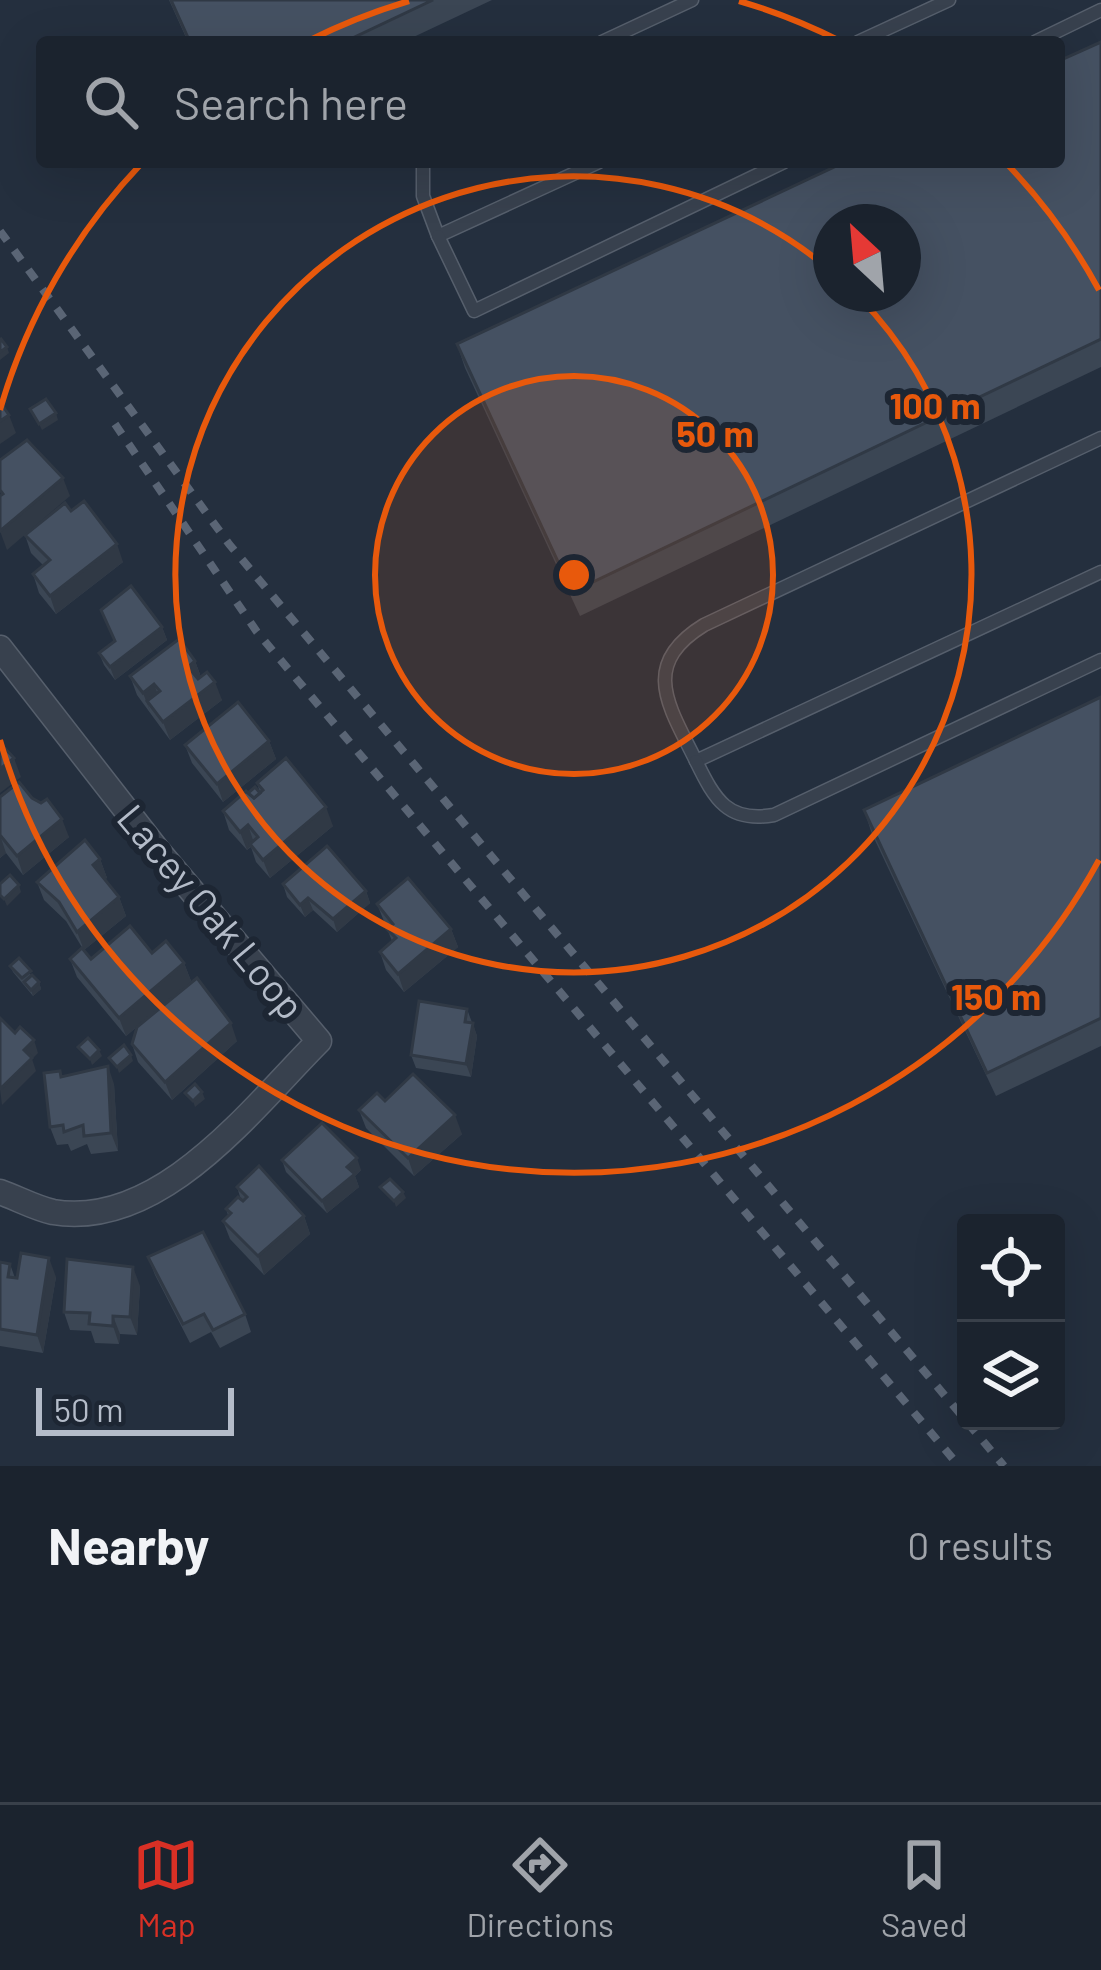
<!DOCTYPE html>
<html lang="en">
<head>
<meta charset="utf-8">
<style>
  body { margin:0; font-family:Barlow,sans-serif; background:#242b36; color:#f1f3f6 }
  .controls { position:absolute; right:36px; bottom:36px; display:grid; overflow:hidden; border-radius:12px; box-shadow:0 12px 48px #0002 }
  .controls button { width:108px; height:108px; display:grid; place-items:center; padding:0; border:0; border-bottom:3px solid #39404a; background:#1b232e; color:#f1f3f6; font:60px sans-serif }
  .compass { position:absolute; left:813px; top:204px; width:108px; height:108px; border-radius:50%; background:#1b232e; box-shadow:0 12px 48px #0002; rotate:334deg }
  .scale { position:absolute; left:36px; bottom:30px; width:198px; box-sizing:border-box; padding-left:12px; border:6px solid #b4bcc9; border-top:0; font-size:33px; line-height:42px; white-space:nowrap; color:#b4bcc9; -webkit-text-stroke:9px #1d2633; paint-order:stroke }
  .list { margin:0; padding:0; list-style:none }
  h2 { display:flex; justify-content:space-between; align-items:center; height:156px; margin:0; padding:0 48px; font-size:51px }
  h2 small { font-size:39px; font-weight:400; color:#a0a4aa }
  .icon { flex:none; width:66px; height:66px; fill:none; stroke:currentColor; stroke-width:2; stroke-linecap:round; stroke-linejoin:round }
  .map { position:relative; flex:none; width:1101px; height:1466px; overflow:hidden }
  .search { position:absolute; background:#1b232e; box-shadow:0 12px 48px #0002; left:36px; right:36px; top:36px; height:132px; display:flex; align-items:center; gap:30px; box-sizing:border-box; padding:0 42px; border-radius:12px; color:#a0a4aa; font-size:45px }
  .sheet { height:336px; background:#1b232e }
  nav { display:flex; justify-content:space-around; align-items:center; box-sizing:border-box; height:168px; border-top:3px solid #39404a; background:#1b232e; font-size:33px; color:#a0a4aa }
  nav a { display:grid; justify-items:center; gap:6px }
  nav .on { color:#d93025 }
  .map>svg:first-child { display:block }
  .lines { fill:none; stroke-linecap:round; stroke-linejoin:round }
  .lane-casing { stroke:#565f6c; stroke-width:15 }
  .street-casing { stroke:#565f6c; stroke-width:27 }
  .lane { stroke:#38414e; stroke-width:12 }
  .street { stroke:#38414e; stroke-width:24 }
  .rail { stroke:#5a6575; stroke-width:8; stroke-dasharray:12 12; stroke-linecap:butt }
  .wall { fill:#3b4654 }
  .shaded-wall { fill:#303945 }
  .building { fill:#455162; stroke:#303945; stroke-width:3; fill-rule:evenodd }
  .ring { fill:none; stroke:#e8590c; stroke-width:6 }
  .labels { text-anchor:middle; stroke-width:12; stroke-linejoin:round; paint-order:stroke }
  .street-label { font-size:39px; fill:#b4bcc9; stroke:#1d2633 }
  .centre { fill:#e8590c; stroke:#1d2633; stroke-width:6 }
  .ring-label { font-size:36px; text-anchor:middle; font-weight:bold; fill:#e8590c; stroke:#1d2633; stroke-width:12; stroke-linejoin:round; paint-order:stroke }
</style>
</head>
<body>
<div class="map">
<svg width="1101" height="1466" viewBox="0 0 1101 1466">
  <rect width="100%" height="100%" fill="#242f3e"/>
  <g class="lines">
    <defs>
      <g id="lane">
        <polyline points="602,42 692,0"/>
        <polyline points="858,42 949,0"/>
        <polyline points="1035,42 1101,10"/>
        <polyline points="423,162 423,196 438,236 599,162"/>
        <polyline points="438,236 474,311 784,162"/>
        <path d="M 1101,438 L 704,625 C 639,665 669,706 696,761 L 1101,572"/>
        <path d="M 696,761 C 715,800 728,823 774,815 L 1101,660"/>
      </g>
      <path id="street" d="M 0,648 L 158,851 L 319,1041 C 252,1108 161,1230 53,1212 C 35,1208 17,1198 0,1192"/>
    </defs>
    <use href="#lane" class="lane-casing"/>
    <use href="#street" class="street-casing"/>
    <use href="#lane" class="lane"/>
    <use href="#street" class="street"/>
    <g class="rail">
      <polyline points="0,231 229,544 1004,1466"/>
      <polyline points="115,424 257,632 959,1466"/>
    </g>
  </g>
  <g class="wall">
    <polygon points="169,0 492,0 403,42 188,42"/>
    <polygon points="1101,42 1101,367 580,616 465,368 457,344"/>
    <polygon points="71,511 123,562 56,614 39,593 33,574 44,566 31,553 25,535"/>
    <polygon points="101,610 162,627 167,640 115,680 104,665 99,653 114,641"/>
    <polygon points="195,661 201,677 222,700 170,740 137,695 130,676"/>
    <polygon points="1101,697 1101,1046 996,1096 872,834 864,810"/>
    <polygon points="269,741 276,759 223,802 192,763 185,745"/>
    <polygon points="257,783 333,826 270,878 256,862 251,847 247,850 229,830 223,811 260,793"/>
    <polygon points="0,797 32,798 69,837 23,875 6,853 0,858"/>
    <polygon points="100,859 107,878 105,879 119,897 126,916 84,950 91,959 152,953 184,963 191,981 126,1036 77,977 70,959 83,949 66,921 44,900 37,882"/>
    <polygon points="283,884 366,891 370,903 337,932 313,910 305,917 287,897"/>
    <polygon points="377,904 451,929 458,947 404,992 386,970 380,952 392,941"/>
    <polygon points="10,966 32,975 39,982 41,989 33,996 13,972"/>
    <polygon points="467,1009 477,1036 471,1077 416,1068 411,1055"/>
    <polygon points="237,1041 172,1100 138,1062 132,1044"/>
    <polygon points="62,1076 114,1084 118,1151 91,1154 87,1144 71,1151 68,1144 57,1145 50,1127"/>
    <polygon points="385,1101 462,1134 414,1176 366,1128 359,1110"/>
    <polygon points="282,1160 361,1170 355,1176 359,1187 327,1213 286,1172"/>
    <polygon points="237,1187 304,1216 310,1234 264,1275 230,1239 223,1221 228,1215 226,1209 241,1200"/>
    <polygon points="148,1257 245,1314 251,1332 220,1348 211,1332 190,1343 155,1275"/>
    <polygon points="0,1262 10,1264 15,1278 56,1277 43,1353 0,1346"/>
    <polygon points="140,1286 137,1335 120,1334 119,1344 95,1343 91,1331 70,1330 64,1312"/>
  </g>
  <g class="shaded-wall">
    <polygon points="7,347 9,353 0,360 0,352"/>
    <polygon points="56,413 58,420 42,430 39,424"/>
    <polygon points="9,415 16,433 0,444 0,421"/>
    <polygon points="63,478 70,496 7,550 0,531"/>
    <polygon points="117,544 123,562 56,614 50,596"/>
    <polygon points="162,627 167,640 115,680 110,667"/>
    <polygon points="195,661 202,680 195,685 188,667"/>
    <polygon points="215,682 222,700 170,740 163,722"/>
    <polygon points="154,684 161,703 147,701 150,711 143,693"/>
    <polygon points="269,741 276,759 223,802 217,784"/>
    <polygon points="14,758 21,777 0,793 0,769"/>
    <polygon points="326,807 333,826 270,878 263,860"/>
    <polygon points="62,819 69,837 23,875 17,856"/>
    <polygon points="248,825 254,843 247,850 240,832"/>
    <polygon points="0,835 6,853 0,858"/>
    <polygon points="100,859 107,878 100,883 93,865"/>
    <polygon points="19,885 21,892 7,906 4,899"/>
    <polygon points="366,891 370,903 337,932 333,919"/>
    <polygon points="119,897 126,916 84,950 77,932"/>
    <polygon points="308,898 313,910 305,917 300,905"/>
    <polygon points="451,929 458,947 404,992 398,974"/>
    <polygon points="184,963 191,981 126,1036 119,1018"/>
    <polygon points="39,982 41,989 33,996 31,990"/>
    <polygon points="231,1023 237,1041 172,1100 165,1082"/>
    <polygon points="473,1023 477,1036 471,1077 466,1064"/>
    <polygon points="34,1040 38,1053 32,1059 36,1071 2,1105 0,1089 24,1050"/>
    <polygon points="99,1050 102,1056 92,1065 90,1059"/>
    <polygon points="131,1055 133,1061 119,1073 117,1067"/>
    <polygon points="108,1066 114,1084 118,1151 111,1133"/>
    <polygon points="202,1092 205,1099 195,1107 193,1101"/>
    <polygon points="455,1115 462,1134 414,1176 408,1158"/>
    <polygon points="357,1158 361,1170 355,1176 359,1187 327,1213 322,1201 347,1167"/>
    <polygon points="403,1192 406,1198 396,1207 394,1201"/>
    <polygon points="304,1216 310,1234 264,1275 258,1256"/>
    <polygon points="49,1258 56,1277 43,1353 37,1335"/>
    <polygon points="133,1267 140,1286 137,1335 130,1317"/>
    <polygon points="113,1316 120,1334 119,1344 113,1326"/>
  </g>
  <g class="building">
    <polygon points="171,0 433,0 344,42 190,42"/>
    <path d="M 1101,42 L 1101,339 L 572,592 L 457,344 L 845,162 L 1059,162 L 1059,61 ZM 831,222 L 903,222 L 903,294 L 831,294 Z"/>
    <polygon points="1,339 7,347 0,352 0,340"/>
    <polygon points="46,399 56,413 39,424 30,409"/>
    <polygon points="0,402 9,415 0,421"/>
    <polygon points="27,440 63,478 0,531 0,496 3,494 0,490 0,460"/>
    <polygon points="84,501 117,544 50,596 33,574 50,560 25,535 65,503 71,511"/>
    <polygon points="131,586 162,627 110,667 99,653 115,641 101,610"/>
    <polygon points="179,639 195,661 188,667 198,679 207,672 215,682 163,722 147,701 160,691 154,684 143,693 130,676"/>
    <polygon points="1101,697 1101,1018 987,1073 864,810"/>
    <polygon points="238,702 269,741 217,784 185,745"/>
    <polygon points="0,743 14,758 0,769"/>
    <polygon points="286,758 326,807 263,860 250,844 258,837 248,825 240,832 223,811 246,791 254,798 263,790 257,783"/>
    <polygon points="19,782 32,798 41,803 47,799 62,819 17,856 0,835 0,797"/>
    <polygon points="255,787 260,793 254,798 248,793"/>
    <polygon points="85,840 100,859 93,865 119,897 77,932 59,902 37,882"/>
    <polygon points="327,846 366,891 333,919 308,898 300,905 283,884"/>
    <polygon points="10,875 19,885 4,899 0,895 0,884"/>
    <polygon points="408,878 451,929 398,974 380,952 396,938 387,929 393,924 377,904"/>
    <polygon points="130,926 152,953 166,941 184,963 119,1018 70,959 82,948 91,959"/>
    <polygon points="19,958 31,971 22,978 10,966"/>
    <polygon points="32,975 39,982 31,990 24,982"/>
    <polygon points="197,978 231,1023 165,1082 132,1044 137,1027"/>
    <polygon points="419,1001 467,1009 465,1022 473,1023 466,1064 411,1055"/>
    <polygon points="0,1018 15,1033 20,1027 34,1040 24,1050 32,1058 0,1089"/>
    <polygon points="88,1038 99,1050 90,1059 78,1047"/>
    <polygon points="124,1045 131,1055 117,1067 109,1058"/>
    <polygon points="108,1066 111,1133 84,1136 83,1125 64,1132 63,1125 50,1127 44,1073 60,1071 61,1077"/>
    <polygon points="413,1074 455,1115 408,1158 359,1110 377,1093 385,1101"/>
    <polygon points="195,1084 202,1092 193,1101 185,1093"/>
    <polygon points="322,1123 357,1158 347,1167 355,1174 322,1201 282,1160"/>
    <polygon points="259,1166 304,1216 258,1256 223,1221 231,1213 226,1209 238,1197 243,1201 247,1197 237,1187"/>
    <polygon points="390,1179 403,1192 394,1201 380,1187"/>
    <polygon points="203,1232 245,1314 213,1330 204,1314 183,1324 148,1257"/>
    <polygon points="21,1253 49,1258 37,1335 0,1329 0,1262 10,1264 8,1277 17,1278"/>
    <polygon points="67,1259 133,1267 130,1317 113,1316 113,1326 89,1324 90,1313 64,1312"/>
  </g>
  <circle cx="574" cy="575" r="199" fill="#e8590c" fill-opacity=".12"/>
  <g class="ring">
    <circle cx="574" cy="575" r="199"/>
    <path d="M858 296A398 398 0 1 1 830 270"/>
    <path d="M1099 860A597 597 0 0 1 0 740M0 410A597 597 0 0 1 141 164M308 41A597 597 0 0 1 409 1M739 1A597 597 0 0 1 840 41M1007 164A597 597 0 0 1 1099 290"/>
  </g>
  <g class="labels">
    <g class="street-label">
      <text transform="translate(211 912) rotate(50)" y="14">Lacey Oak Loop</text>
    </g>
  </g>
  <circle cx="574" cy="575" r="18" class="centre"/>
  <g class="ring-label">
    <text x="935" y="419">100 m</text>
    <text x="715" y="447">50 m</text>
    <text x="996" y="1010">150 m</text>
  </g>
</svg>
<div class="controls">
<button><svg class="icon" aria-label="locate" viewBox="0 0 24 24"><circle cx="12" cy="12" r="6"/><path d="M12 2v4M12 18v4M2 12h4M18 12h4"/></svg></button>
<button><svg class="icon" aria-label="layers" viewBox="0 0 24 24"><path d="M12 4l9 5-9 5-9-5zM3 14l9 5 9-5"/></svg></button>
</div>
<svg class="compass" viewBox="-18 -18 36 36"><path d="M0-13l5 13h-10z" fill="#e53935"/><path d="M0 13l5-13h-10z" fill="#a0a4aa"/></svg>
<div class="scale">50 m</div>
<div class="search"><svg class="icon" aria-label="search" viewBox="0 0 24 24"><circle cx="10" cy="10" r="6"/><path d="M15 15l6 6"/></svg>Search here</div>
</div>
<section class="sheet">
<h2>Nearby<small>0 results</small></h2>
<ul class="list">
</ul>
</section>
<nav>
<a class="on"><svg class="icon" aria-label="map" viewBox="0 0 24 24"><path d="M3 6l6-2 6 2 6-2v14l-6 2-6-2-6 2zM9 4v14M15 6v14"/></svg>Map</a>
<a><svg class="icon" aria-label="directions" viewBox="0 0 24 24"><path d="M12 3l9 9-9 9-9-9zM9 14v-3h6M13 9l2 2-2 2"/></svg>Directions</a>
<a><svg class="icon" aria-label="saved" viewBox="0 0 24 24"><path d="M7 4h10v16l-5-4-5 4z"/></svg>Saved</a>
</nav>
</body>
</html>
